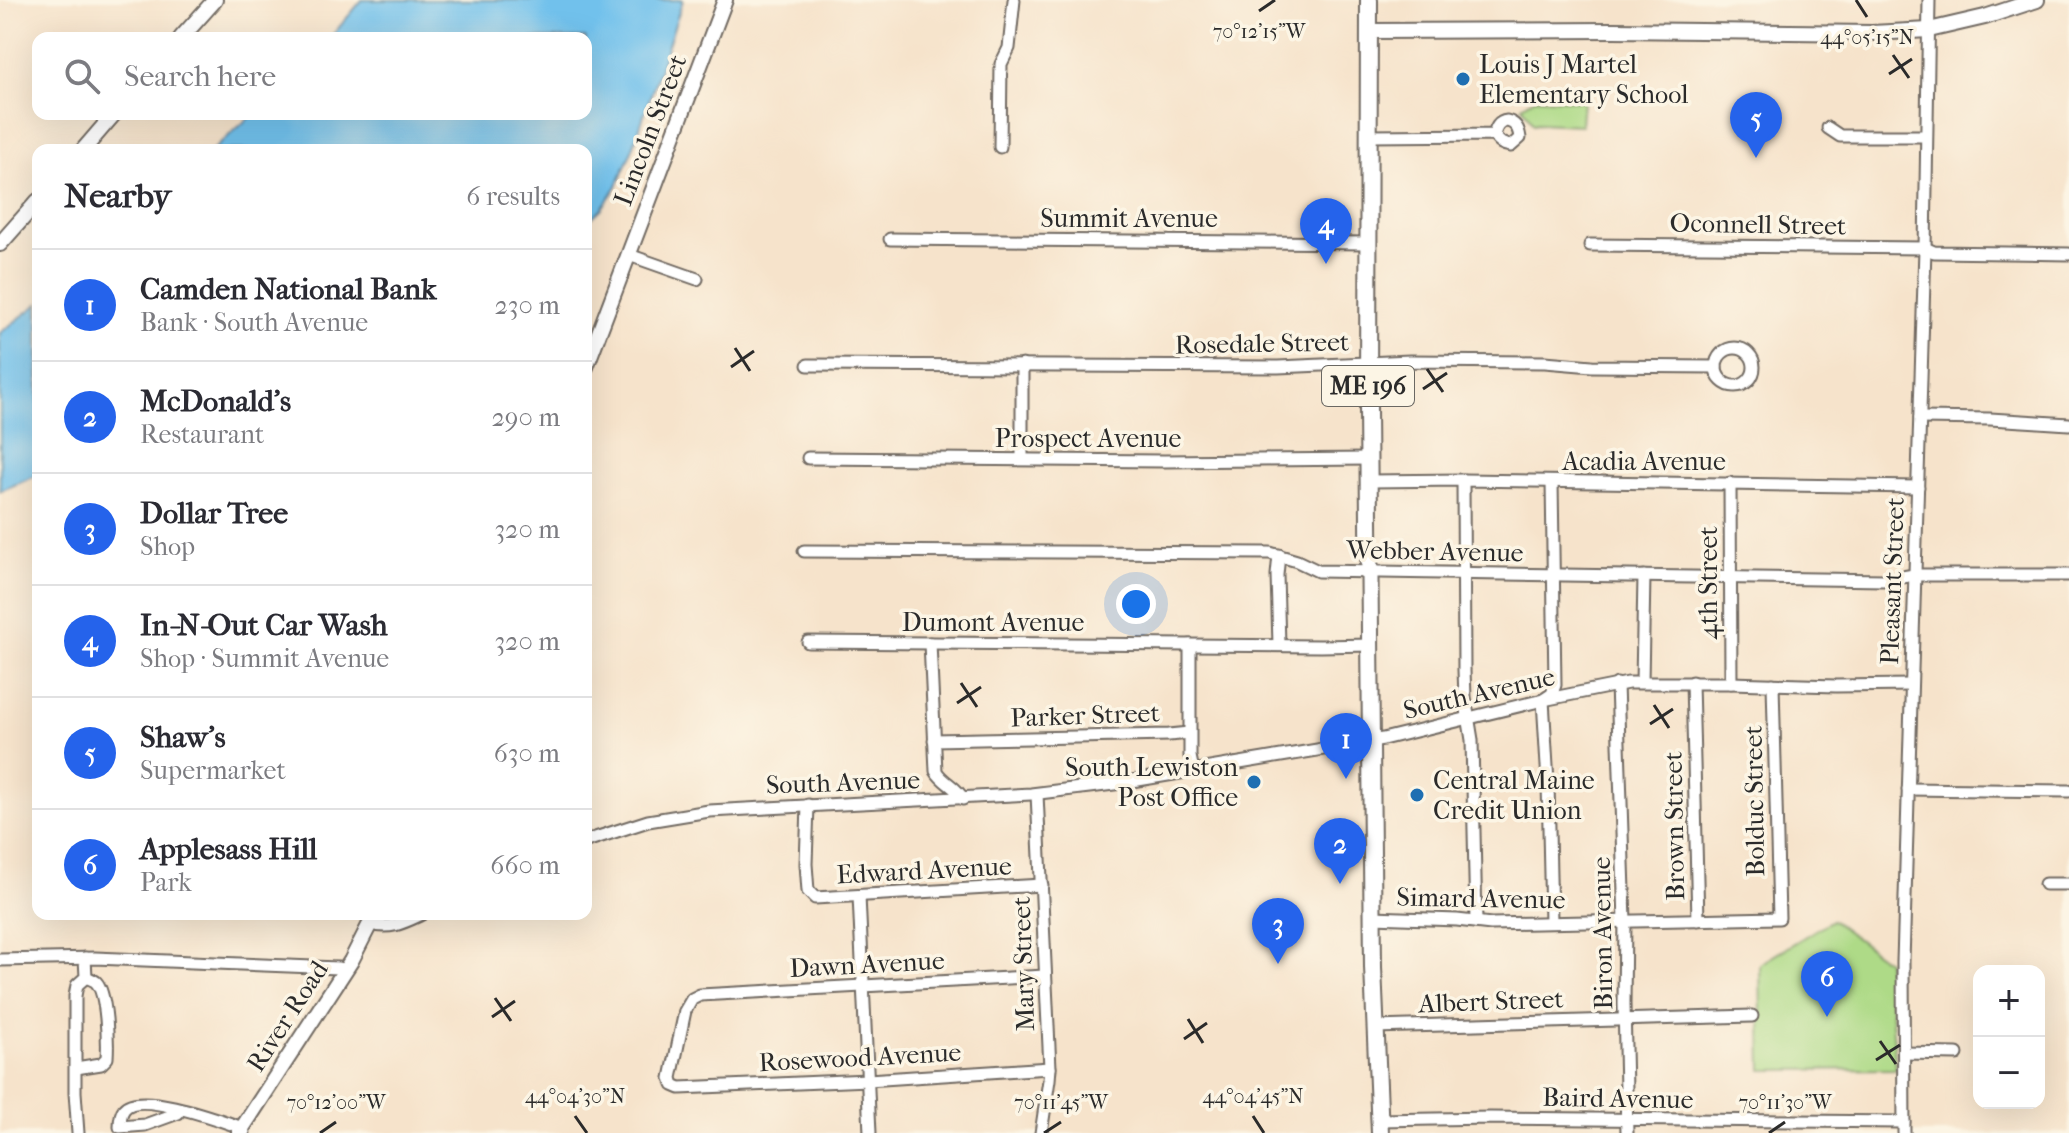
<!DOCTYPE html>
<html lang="en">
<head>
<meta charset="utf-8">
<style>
  body { margin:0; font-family:"IM FELL French Canon",serif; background:#f2f2f3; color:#2b2b33 }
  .controls { position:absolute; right:24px; bottom:24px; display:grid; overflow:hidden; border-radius:16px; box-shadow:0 8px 32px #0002 }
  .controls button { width:72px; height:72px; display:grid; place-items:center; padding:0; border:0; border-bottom:2px solid #e1e1e2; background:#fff; color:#2b2b33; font:40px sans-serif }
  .you { position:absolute; left:1136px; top:604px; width:28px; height:28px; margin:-20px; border:6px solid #fff; border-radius:50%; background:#1a73e8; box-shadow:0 0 0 12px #1a73e833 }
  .badge { display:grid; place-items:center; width:52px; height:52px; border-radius:50%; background:#2563eb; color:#fff; font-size:26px; font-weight:700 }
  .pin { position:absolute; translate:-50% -66px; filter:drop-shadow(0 2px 4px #0008) }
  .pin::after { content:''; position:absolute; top:42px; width:28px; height:24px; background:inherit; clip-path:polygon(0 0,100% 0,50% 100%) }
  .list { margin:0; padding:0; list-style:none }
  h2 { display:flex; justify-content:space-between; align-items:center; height:104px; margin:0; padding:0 32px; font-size:34px }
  h2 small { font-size:26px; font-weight:400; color:#7c7c81 }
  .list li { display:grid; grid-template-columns:52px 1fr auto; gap:24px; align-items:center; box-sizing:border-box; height:112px; padding:0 32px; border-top:2px solid #e1e1e2 }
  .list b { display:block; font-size:30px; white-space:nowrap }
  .list p { margin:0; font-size:26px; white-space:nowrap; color:#7c7c81 }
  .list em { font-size:26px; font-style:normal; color:#7c7c81 }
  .icon { flex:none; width:44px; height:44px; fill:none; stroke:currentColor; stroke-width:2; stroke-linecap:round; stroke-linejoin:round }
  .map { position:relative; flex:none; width:2069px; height:1133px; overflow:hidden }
  .search { position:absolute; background:#fff; box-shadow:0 8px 32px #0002; left:32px; top:32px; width:560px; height:88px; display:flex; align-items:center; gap:20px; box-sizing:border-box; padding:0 28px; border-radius:16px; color:#7c7c81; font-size:30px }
  .panel { position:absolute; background:#fff; box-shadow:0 8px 32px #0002; left:32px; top:144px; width:560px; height:776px; border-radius:16px }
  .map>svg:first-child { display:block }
  .park { fill:#aeda87; stroke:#6c8259; stroke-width:2 }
  .water { fill:#71c1ec; stroke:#4e768c; stroke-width:2 }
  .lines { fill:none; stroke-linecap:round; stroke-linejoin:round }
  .minor-casing { stroke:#726b63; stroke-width:15 }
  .major-casing { stroke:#726b63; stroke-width:18 }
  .highway-casing { stroke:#726b63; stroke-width:20 }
  .minor { stroke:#fff; stroke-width:11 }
  .major { stroke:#fff; stroke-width:14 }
  .highway { stroke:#fff; stroke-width:16 }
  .ticks { fill:none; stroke:#2b2b2b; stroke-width:3 }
  .poi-dot { fill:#1f6fb2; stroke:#fcf5e5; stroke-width:3 }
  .labels { text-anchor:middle; stroke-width:7; stroke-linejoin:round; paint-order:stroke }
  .shield { fill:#fcf5e5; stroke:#6a6863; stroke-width:2 }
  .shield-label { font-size:24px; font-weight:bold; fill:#2b2b2b }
  .poi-label { font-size:26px; fill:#2b2b2b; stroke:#fcf5e5; text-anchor:start }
  .street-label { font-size:26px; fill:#2b2b2b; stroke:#fcf5e5 }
  .ticks-label { font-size:20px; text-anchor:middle; fill:#2b2b2b; stroke:#fcf5e5; stroke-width:7; stroke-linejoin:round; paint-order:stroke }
</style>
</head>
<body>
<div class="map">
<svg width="2069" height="1133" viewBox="0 0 2069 1133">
  <rect width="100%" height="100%" fill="#fcf5e5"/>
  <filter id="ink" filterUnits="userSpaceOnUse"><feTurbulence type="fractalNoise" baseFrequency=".0125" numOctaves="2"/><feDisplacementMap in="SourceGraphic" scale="16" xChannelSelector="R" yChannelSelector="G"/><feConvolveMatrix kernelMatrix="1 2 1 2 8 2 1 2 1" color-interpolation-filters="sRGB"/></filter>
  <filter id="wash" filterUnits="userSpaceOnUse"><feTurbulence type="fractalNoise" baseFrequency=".006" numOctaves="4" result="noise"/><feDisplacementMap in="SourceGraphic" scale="32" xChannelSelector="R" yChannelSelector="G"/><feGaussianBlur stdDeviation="1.8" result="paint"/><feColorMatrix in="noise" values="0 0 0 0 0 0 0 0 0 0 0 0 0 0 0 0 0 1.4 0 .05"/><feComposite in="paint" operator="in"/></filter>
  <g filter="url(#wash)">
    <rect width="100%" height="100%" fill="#f6e3cb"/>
    <g class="park">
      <polygon points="1535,98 1583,101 1581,125 1537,123 1533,124 1522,106"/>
      <polygon points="1832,920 1887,961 1896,1069 1762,1070 1760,964"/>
    </g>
    <g class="water">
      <polygon points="362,0 683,0 633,148 617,186 602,208 586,223 586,150 213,150 253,114 586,114 586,38 330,38"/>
      <polygon points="38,304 38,475 0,491 0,333"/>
    </g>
  </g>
  <g filter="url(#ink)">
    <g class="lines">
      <defs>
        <g id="minor">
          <polyline points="1828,128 1840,136 1926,136"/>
          <path d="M 1368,136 L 1494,135 C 1499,143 1503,145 1511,146 L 1520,138 C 1519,129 1516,123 1507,121 C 1498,122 1496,128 1494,135"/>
          <polyline points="1000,147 1001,64 1009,48 1014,0"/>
          <polyline points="890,239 1368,243"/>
          <polyline points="1590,245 1925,248 1934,252 2069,254"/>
          <polyline points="629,255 697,279"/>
          <circle cx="1735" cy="367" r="19"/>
          <polyline points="808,365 1278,367 1410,361 1545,362 1592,366 1716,367"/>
          <polyline points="1920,418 1990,419 2069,424"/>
          <polyline points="808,458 1164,461 1369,459"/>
          <polyline points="1022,459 1022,365"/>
          <polyline points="1463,480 1464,670 1465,697 1472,740 1476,922"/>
          <polyline points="1369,481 1463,480 1918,487"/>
          <polyline points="1730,483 1731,683"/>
          <polyline points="804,551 1270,553 1297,561 1318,571 1885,580 1914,575 2069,575"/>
          <polyline points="808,642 1321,646 1371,645"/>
          <path d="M 930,643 L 936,771 C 943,783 956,786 963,799"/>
          <polyline points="1190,645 1190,756 1193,771"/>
          <polyline points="1279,645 1277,575 1279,555"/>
          <polyline points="1642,682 1644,576"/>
          <polyline points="1692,682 1698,920"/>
          <polyline points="1617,684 1625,921 1624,1004 1627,1133"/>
          <polyline points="934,740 1169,735 1189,733"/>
          <polyline points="1908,789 2069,791"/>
          <polyline points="1037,794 1050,1068 1049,1080 1041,1133"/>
          <polyline points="808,805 806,864 808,891 815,898 1042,885"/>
          <polyline points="586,841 648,821 709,811 1031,794 1114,784 1383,739 1543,700 1628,683 1731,683 1836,686 1911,685"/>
          <polyline points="2045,884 2069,884"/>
          <polyline points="859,896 870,1133"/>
          <polyline points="1373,917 1457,920 1491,924 1779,918 1773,684"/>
          <polyline points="1551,922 1548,782 1543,700 1552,694 1555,685 1552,482"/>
          <path d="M 371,924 C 390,930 405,922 422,914"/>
          <polyline points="0,960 95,958 338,968 345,970"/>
          <polyline points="1045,976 700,995 692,999 685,1011 671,1078 673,1085 680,1088 868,1080 1050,1068"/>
          <polyline points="1375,1027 1752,1016"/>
          <polyline points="1904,1053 1957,1054"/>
          <path d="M 76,1068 L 101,1064 L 107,1058 C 108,1043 107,993 96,982 C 94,980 88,978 86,977"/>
          <path d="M 178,1113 L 145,1125 L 120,1127 C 120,1122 120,1114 124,1109 C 139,1090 222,1121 243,1128 L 244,1133"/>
          <polyline points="1379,1120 1490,1118 1904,1122"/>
          <polyline points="78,1133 75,1092 75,996 77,985 86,977 85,958"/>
          <polyline points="1904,1133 1903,962 1925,248 1929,0"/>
        </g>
        <g id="major">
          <polyline points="1369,31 1614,30 1872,33 1929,30 1985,17 2037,0"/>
          <polyline points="181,38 215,0"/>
          <polyline points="83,150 114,114"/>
          <polyline points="0,244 38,201"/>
          <polyline points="586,367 725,0"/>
          <polyline points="239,1133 351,961 375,914"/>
        </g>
        <polyline id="highway" points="1369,0 1368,409 1373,967 1380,1133"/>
      </defs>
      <use href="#minor" class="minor-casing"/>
      <use href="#major" class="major-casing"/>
      <use href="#highway" class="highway-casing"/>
      <use href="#minor" class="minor"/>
      <use href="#major" class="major"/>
      <use href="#highway" class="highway"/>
    </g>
  </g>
  <path class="ticks" d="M 1856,0 L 1867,17M 1259,11 L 1275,0M 1893,55 L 1909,78M 1889,74 L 1912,59M 735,348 L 750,371M 731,367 L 754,351M 1427,369 L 1443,392M 1423,389 L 1447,373M 961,683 L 977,707M 957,703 L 981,687M 1654,705 L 1669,728M 1650,724 L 1673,709M 495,998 L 511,1021M 492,1017 L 515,1001M 1188,1019 L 1203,1043M 1184,1039 L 1207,1023M 1880,1041 L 1896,1064M 1876,1060 L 1900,1045M 575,1116 L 587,1133M 1253,1116 L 1264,1133M 320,1133 L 336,1122M 1044,1133 L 1061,1122M 1769,1133 L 1785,1122"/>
  <g class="poi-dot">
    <circle cx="1463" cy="79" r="8"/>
    <circle cx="1254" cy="782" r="8"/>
    <circle cx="1417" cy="795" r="8"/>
  </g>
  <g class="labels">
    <rect class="shield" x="1322" y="366" width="92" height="40" rx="6"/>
    <g class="shield-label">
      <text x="1368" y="394">ME 196</text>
    </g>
    <g class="poi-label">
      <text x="1479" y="73">Louis J Martel<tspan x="1479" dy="30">Elementary School</tspan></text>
      <text x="1238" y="776" text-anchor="end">South Lewiston<tspan x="1238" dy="30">Post Office</tspan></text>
      <text x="1433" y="789">Central Maine<tspan x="1433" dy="30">Credit Union</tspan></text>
    </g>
    <g class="street-label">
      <text transform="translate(650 130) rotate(-69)" y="9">Lincoln Street</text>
      <text x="1129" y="227">Summit Avenue</text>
      <text transform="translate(1758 224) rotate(1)" y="9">Oconnell Street</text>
      <text transform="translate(1262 343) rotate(-1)" y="9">Rosedale Street</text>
      <text x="1088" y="447">Prospect Avenue</text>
      <text x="1644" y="470">Acadia Avenue</text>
      <text transform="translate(1435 551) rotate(1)" y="9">Webber Avenue</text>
      <text transform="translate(1892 581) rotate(-88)" y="9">Pleasant Street</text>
      <text transform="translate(1708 583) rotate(-90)" y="9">4th Street</text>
      <text x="993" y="631">Dumont Avenue</text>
      <text transform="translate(1479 693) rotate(-13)" y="9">South Avenue</text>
      <text transform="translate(1085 715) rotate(-2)" y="9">Parker Street</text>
      <text transform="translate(843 782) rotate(-2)" y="9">South Avenue</text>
      <text transform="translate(1754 801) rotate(-91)" y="9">Bolduc Street</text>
      <text transform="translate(1674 826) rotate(-91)" y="9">Brown Street</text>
      <text transform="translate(924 870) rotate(-3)" y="9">Edward Avenue</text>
      <text transform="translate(1481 898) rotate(1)" y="9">Simard Avenue</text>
      <text transform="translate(1602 933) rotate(-91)" y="9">Biron Avenue</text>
      <text transform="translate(867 964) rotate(-3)" y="9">Dawn Avenue</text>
      <text transform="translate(1023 964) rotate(-92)" y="9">Mary Street</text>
      <text transform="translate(1491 1001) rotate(-2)" y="9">Albert Street</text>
      <text transform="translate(287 1016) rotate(-57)" y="9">River Road</text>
      <text transform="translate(860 1057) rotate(-3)" y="9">Rosewood Avenue</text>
      <text transform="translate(1618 1098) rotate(1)" y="9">Baird Avenue</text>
    </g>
  </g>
  <g class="ticks-label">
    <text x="1259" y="38">70°12'15"W</text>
    <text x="1867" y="44">44°05'15"N</text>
    <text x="575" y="1103">44°04'30"N</text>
    <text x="1253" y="1103">44°04'45"N</text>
    <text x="336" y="1109">70°12'00"W</text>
    <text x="1061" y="1109">70°11'45"W</text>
    <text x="1785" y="1109">70°11'30"W</text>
  </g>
</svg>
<div class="controls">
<button>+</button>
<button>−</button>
</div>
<div class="you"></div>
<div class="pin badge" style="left:1346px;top:779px">1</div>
<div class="pin badge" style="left:1340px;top:884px">2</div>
<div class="pin badge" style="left:1278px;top:964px">3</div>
<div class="pin badge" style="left:1326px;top:264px">4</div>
<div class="pin badge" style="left:1756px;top:158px">5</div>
<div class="pin badge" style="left:1827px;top:1017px">6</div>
<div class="search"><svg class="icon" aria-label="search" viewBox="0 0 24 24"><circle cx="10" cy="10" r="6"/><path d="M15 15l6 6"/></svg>Search here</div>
<section class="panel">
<h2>Nearby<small>6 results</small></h2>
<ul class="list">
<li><span class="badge">1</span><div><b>Camden National Bank</b><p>Bank · South Avenue</p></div><em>230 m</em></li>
<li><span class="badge">2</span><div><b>McDonald's</b><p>Restaurant</p></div><em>290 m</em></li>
<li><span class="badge">3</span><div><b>Dollar Tree</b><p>Shop</p></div><em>320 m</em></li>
<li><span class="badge">4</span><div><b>In-N-Out Car Wash</b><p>Shop · Summit Avenue</p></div><em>320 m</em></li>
<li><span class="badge">5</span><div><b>Shaw's</b><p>Supermarket</p></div><em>630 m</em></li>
<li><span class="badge">6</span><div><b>Applesass Hill</b><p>Park</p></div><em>660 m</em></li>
</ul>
</section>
</div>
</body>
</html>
